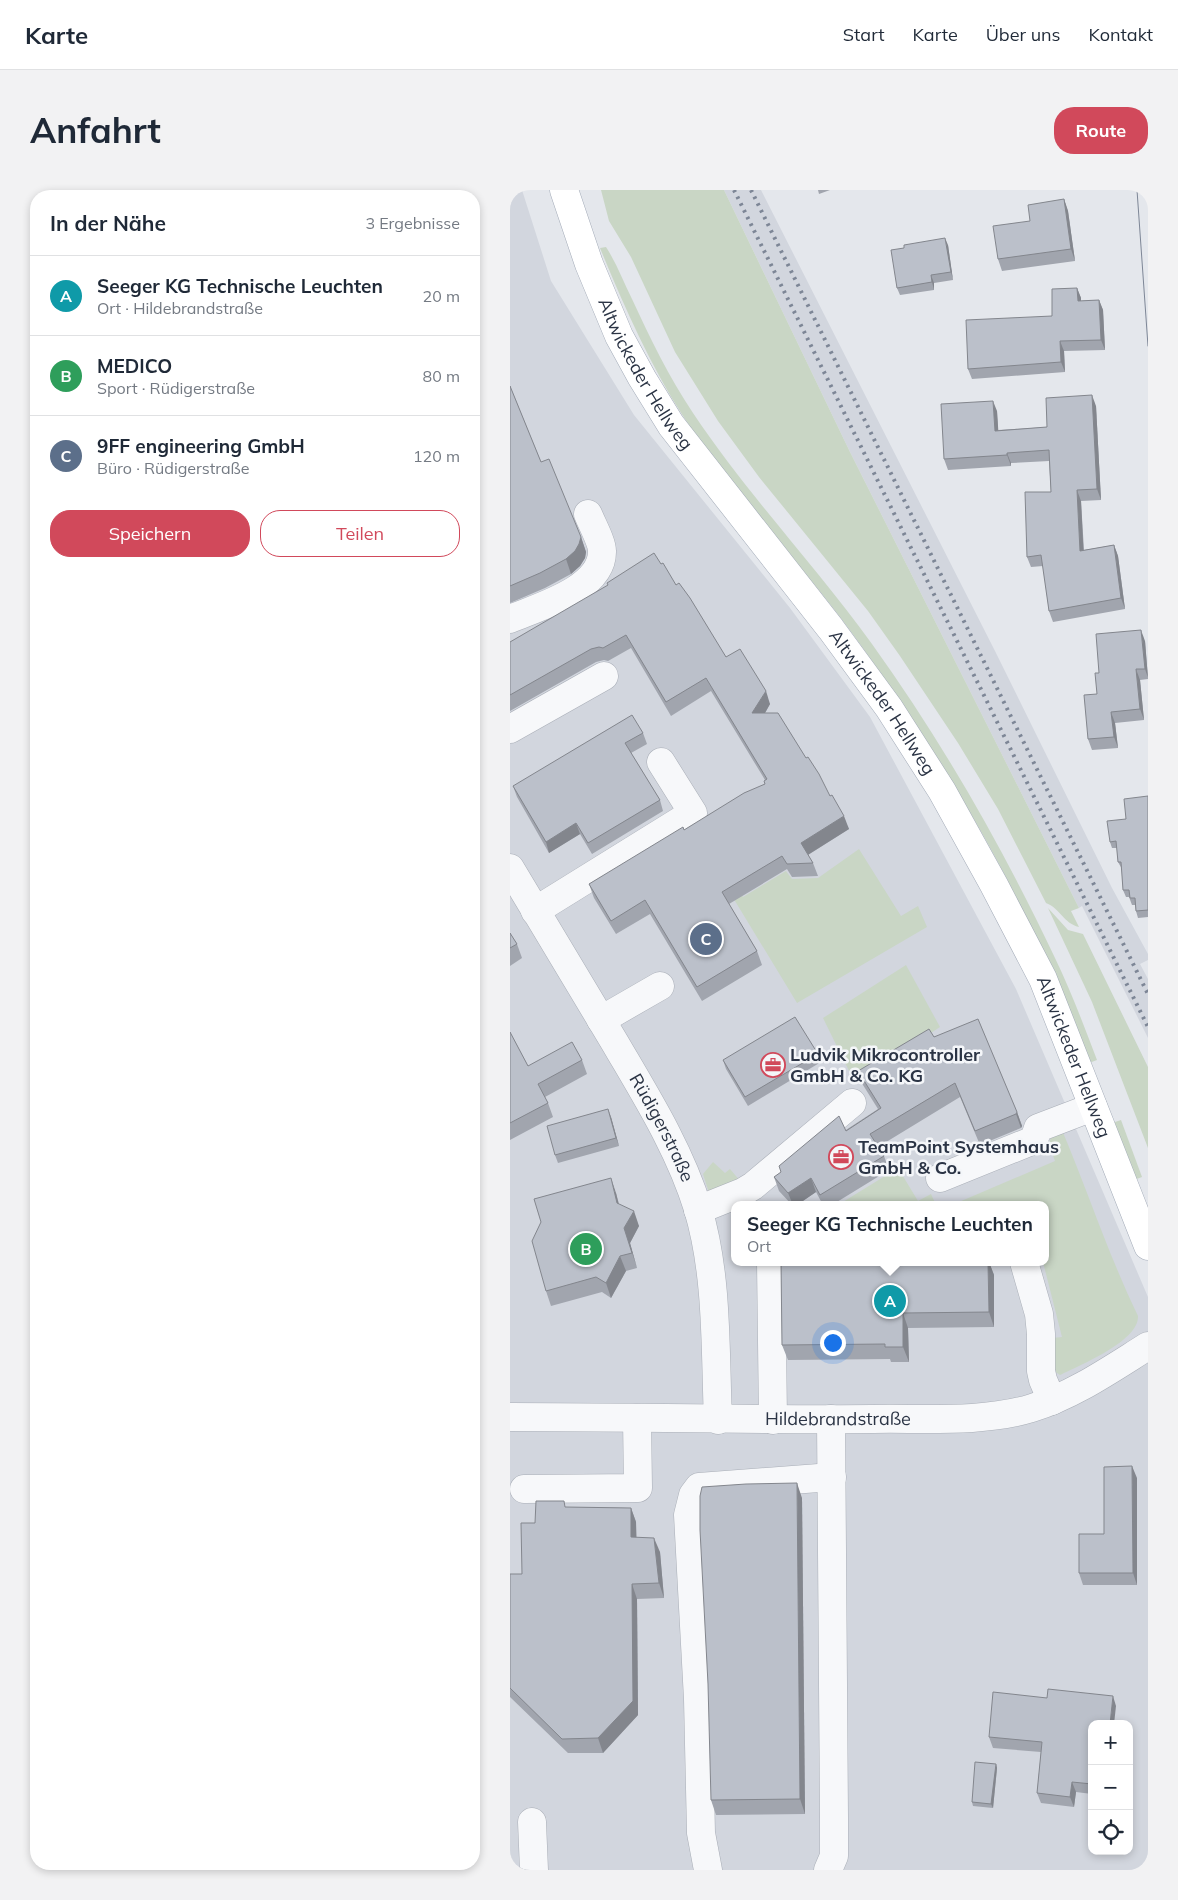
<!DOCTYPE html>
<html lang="de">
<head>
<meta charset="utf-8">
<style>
  body { margin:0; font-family:Mulish,sans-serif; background:#f2f2f3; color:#1f2937 }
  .controls { position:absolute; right:15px; bottom:15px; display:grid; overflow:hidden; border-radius:10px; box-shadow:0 2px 8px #0003 }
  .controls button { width:45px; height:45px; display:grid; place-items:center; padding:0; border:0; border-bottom:1px solid #e0e1e3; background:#fff; color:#1f2937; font:25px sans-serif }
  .you { position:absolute; left:322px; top:1152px; width:18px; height:18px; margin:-12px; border:4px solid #fff; border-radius:50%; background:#1a73e8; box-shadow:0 0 0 8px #1a73e833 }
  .badge { display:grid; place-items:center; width:32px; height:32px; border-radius:50%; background:#d1495b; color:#fff; font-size:16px; font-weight:700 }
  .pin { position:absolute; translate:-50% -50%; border:2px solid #fff; box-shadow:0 1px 5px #0006 }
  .popup { position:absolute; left:221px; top:1011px; width:318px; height:65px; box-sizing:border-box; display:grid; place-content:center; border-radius:10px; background:#fff; filter:drop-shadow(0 1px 4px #0005); font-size:16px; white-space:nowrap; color:#747a83 }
  .popup b { font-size:19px; color:#1f2937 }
  .popup::after { content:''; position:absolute; left:50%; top:100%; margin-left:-10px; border:10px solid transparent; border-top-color:#fff }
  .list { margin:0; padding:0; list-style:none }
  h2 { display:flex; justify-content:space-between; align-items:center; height:65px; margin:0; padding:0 20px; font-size:21px }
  h2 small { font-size:16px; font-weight:400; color:#747a83 }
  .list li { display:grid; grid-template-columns:32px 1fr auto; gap:15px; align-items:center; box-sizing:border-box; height:80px; padding:0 20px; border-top:1px solid #e0e1e3 }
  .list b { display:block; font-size:19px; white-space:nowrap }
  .list p { margin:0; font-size:16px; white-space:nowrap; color:#747a83 }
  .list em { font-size:16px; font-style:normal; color:#747a83 }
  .actions { display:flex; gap:10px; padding:15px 20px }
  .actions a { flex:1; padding:11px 0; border:1px solid #d1495b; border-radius:20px; text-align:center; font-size:18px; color:#d1495b }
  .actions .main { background:#d1495b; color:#fff }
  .icon { flex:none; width:28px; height:28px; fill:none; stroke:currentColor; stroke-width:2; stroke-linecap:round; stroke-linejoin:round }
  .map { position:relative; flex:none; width:638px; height:1680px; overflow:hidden; border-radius:20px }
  header { display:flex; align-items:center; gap:30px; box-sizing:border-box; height:70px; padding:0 25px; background:#fff; border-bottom:1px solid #e0e1e3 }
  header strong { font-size:24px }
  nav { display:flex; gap:28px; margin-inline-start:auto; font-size:18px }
  .intro { display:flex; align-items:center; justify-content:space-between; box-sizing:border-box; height:120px; padding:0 30px }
  h1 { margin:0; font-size:35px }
  .button { padding:12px 22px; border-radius:20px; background:#d1495b; color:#fff; font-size:18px; font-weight:700 }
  main { display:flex; gap:30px; padding:0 30px }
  aside { flex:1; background:#fff; border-radius:20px; box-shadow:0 2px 8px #0003 }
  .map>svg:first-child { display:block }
  .built { fill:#d2d6de; fill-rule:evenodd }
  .green { fill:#c9d6c5 }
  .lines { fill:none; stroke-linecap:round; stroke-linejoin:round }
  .minor-casing { stroke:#a9aeb7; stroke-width:29 }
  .major-casing { stroke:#a3abb8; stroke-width:29 }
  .minor { stroke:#f7f8fa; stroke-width:28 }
  .major { stroke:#fff; stroke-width:28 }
  .tram { stroke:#7d8696; stroke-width:1 }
  .rail { stroke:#7d8696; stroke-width:4; stroke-dasharray:2.5 5; stroke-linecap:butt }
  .wall { fill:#a1a5ae }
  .shaded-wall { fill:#83868d }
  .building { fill:#bbc0ca; stroke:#83868d }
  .labels { text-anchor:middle; stroke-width:5; stroke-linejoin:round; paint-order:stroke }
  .street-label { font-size:18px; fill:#2b3445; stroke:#f4f6f9 }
  .poi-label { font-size:18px; font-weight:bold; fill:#2b3445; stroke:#f4f6f9; text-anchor:start }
</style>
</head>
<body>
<header>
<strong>Karte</strong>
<nav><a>Start</a><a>Karte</a><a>Über uns</a><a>Kontakt</a></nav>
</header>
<div class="intro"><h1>Anfahrt</h1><a class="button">Route</a></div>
<main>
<aside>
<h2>In der Nähe<small>3 Ergebnisse</small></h2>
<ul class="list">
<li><span class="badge" style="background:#0f9aa8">A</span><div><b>Seeger KG Technische Leuchten</b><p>Ort · Hildebrandstraße</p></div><em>20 m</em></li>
<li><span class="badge" style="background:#2e9e5b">B</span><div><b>MEDICO</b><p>Sport · Rüdigerstraße</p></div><em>80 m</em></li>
<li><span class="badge" style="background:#5c6f8a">C</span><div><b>9FF engineering GmbH</b><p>Büro · Rüdigerstraße</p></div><em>120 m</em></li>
</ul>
<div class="actions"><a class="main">Speichern</a><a>Teilen</a></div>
</aside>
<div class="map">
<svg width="638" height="1680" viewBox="0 0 638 1680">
  <rect width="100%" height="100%" fill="#e4e7ec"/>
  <g class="built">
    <path d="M 0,0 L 12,0 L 41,91 L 124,225 L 280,418 L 360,527 L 506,799 L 638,1107 L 638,1680 L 0,1680 ZM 225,1015 L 535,1015 L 535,1072 L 225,1072 ZM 582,1534 L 619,1534 L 619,1661 L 582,1661 Z"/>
    <polygon points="214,0 251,0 485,461 602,698 638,764 638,770 630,774 638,789 638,848 572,716 569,718 340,262"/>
  </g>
  <g class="green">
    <path d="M 91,0 L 214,0 L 340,262 L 569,718 L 561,721 L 569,737 C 553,733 551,719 536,713 L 488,619 L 448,553 L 390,466 L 358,421 L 249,287 L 208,231 L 165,162 L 121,67 L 99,31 Z"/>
    <path d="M 96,57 C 107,74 113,91 122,109 C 140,148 159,187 183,223 C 237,304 305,375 362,454 C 433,553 493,658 545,768 C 561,801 574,836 587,870 L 579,873 C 551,806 524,739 490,676 C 450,601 404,530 355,461 C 298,380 227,309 173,226 C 139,173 114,116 90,58 Z"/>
    <polygon points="196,645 233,707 276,681 282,689 308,688 349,659 391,726 408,716 417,737 287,813 188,650"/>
    <polygon points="538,718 558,740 573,744 638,877 638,958 582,812"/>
    <polygon points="396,775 430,837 345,893 313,828"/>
    <polygon points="611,930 632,987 624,990 602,933"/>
    <path d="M 552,940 C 578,1002 599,1066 628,1126 C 629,1151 570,1175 550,1185 L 541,1179 L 542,1148 L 552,1147 L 533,1072 L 535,1072 L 535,1015 L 442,1015 L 545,971 C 540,955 533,949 552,940 Z"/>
    <polygon points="203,972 215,983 220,979 231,992 200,1006 193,984"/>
    <polygon points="388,978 408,1011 421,1004 426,1015 328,1015"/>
  </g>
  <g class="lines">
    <defs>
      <g id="minor">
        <path d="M 0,429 C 28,417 93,399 92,361 C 92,352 82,334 78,324"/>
        <polyline points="0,539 94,486"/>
        <path id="s1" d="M 0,678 C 35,736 70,795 105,853 C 136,906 170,960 188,1019 C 208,1086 205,1160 208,1230"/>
        <polyline points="25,721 183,623 151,572"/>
        <polyline points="91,830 150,796"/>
        <polyline points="430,988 524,950 528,938 583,917"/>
        <polyline points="188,1020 233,1002 243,996 342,913"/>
        <polyline points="261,1072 263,1230"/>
        <polyline points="514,1072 529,1124 531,1144 531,1181 533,1190 542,1211"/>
        <path id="s2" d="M 0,1227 C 121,1227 242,1230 363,1229 C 413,1228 474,1233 522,1218 C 564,1205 601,1179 638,1156"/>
        <polyline points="14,1299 128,1298 127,1228"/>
        <polyline points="22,1632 24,1680"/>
        <polyline points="198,1680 191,1643 188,1509 178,1325 183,1305 189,1297 322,1287"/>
        <polyline points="318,1680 324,1666 324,1628 321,1229"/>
      </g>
      <g id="major">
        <path id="s3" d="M 54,0 L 79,74 L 109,146 L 132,188 L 161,235 L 321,439 L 379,518 L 432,601 L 484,695 L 533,789 L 638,1056"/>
      </g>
    </defs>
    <use href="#minor" class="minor-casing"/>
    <use href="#major" class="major-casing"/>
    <use href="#minor" class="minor"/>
    <use href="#major" class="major"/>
    <polyline class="tram" points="627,0 638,156"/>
    <g class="rail">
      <polyline points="224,0 638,837"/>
      <polyline points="241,0 638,804"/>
    </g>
  </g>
  <g class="wall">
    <polygon points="308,0 320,0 309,4"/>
    <polygon points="554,9 558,21 565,71 492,81 488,69 520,31"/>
    <polygon points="438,55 443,90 424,93 424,100 390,105 387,98"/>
    <polygon points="567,98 571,108 571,111 589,110 593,120 595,160 554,161 555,182 462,189 458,179 542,126"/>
    <polygon points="0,196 31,272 71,347 76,362 75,368 70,376 61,384 35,398 0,413"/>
    <polygon points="586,216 591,310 571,311 574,360 604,355 608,366 615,419 543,432 539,421 533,376 521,377 517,367 541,302 539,271 501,273 501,276 438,280 434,269 487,221 488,240 537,237"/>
    <polygon points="151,374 166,395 216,467 260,514 255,523 320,606 339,639 298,665 303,673 308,686 282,687 277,679 219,714 247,761 252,775 192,811 140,724 106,744 84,708 79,694 255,594 255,590 201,501 161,526 121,458 98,471 94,470 86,472 0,521 0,452"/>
    <polygon points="635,451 638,489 630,490 634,530 605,533 608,558 582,560 578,549 587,504 589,483"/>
    <polygon points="133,543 137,554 121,563 150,610 153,621 82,664 70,644 39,663 7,607 3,596"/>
    <polygon points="638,606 638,727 628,728 626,721 625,715 622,715 619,707 616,707 613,700 612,679 608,672 607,658 602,658 600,652 616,629"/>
    <polygon points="0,743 7,754 12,768 0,776"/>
    <polygon points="0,842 18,876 72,870 77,884 35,907 38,913 43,927 0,950"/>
    <polygon points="424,847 507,922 512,936 511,938 470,955 450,907 368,957 374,966 379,980 322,1015 313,1015 306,1002 287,1015 282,1015 269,1001 264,987 368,919 353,895 348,881"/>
    <polygon points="308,864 311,872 238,916 216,879 213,870"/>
    <polygon points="101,927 109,956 48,973 45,965"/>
    <polygon points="106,1003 109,1014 129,1036 120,1053 127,1078 116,1081 101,1108 92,1102 41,1116 36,1101"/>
    <polygon points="271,1072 479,1072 484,1085 484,1137 398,1138 399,1172 381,1172 380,1169 278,1170 272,1155"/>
    <polygon points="627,1288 627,1395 573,1395 569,1383 594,1344"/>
    <polygon points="292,1308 295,1624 206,1625 201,1610"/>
    <polygon points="57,1317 121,1318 126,1332 126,1348 150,1362 154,1408 127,1409 128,1525 93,1563 58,1563 0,1507 0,1384 12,1384 25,1333"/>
    <polygon points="606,1516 582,1534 582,1604 566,1602 564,1617 531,1613 527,1603 531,1562 483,1558 479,1547"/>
    <polygon points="486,1574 487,1578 483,1618 463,1616 462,1612"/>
  </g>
  <g class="shaded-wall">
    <polygon points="554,9 558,21 565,71 561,59"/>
    <polygon points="435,48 438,55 443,90 441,82"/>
    <polygon points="421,85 424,93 424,100 422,92"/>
    <polygon points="567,98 571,108 571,121 568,111"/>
    <polygon points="589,110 593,120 595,160 591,150"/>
    <polygon points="550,151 554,161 555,182 551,172"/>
    <polygon points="582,205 586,216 591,310 587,299"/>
    <polygon points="483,211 487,221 489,251 485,241"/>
    <polygon points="497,263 501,273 501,276 497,265"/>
    <polygon points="567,300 571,311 574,372 570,361"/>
    <polygon points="71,347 76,362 75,368 70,376 61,384 56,369"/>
    <polygon points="604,355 608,366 615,419 611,408"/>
    <polygon points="631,440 635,451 638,488 635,479"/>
    <polygon points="626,479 630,490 634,530 630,519"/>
    <polygon points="256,501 260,514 247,537 242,523"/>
    <polygon points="601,522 605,533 608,558 604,547"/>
    <polygon points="334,626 339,639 296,666 291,653"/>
    <polygon points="66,633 70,644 39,663 36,652"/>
    <polygon points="98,919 101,927 109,956 106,948"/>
    <polygon points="507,922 512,936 511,938 506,924"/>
    <polygon points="101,988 106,1003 112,1028 107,1013"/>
    <polygon points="301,988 306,1002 287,1015 283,1015 278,1003"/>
    <polygon points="124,1021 129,1036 120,1053 127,1078 114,1038"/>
    <polygon points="110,1066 116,1081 101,1108 96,1093"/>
    <polygon points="478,1072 479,1072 484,1085 484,1137 479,1122"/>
    <polygon points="393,1123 398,1138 399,1172 393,1157"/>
    <polygon points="622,1276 627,1288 627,1395 623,1383"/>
    <polygon points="287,1293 292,1308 295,1624 290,1609"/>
    <polygon points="121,1318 126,1332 127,1362 121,1347"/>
    <polygon points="144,1348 150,1362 154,1408 149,1393"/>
    <polygon points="122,1394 127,1409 128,1525 93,1563 88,1548"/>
    <polygon points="603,1506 606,1516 604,1534 600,1534"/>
    <polygon points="486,1574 487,1578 483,1618 481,1614"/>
    <polygon points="562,1592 566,1602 564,1617 560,1607"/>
  </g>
  <g class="building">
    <polygon points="554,9 561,59 488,69 483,36 520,31 518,15"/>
    <polygon points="435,48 441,82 421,85 422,92 387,98 381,60 394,58 394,55"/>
    <polygon points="567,98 568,111 589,110 591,150 550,151 551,172 458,179 456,130 542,126 542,99"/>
    <polygon points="0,196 31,272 39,269 71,347 69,354 65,361 56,369 30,383 0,396"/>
    <polygon points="582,205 587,299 567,300 570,361 604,355 611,408 539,421 531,365 517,367 515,302 541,302 539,260 497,263 497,265 434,269 431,214 483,211 485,241 537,237 536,208"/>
    <polygon points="144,363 151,374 153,373 166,395 169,393 180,408 216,467 230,459 256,501 242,523 268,523 296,568 298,567 309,584 320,606 322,605 334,626 291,653 303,673 277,674 272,666 212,702 247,761 187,797 135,710 101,731 79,694 173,637 174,640 234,603 255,594 254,591 257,589 196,488 156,512 116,445 93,458 89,457 81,459 0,505 0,452 98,395 97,393"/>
    <polygon points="631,440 635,479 626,479 630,519 601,522 604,547 578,549 574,505 587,504 585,483 589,483 586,444"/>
    <polygon points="122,525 133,543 115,553 150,610 78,653 66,633 36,652 3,596"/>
    <polygon points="638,606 638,720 626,721 625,708 620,708 619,700 613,700 611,672 608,672 606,651 600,652 597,631 616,629 614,609"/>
    <polygon points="0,743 7,754 0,758"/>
    <polygon points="285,827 308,864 235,907 213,870"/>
    <polygon points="468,829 507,922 506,924 465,941 445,893 360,944 374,966 310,1005 301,988 278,1003 264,987 271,982 269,976 329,926 336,941 371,918 348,881 419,839 424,847"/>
    <polygon points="0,842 18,876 62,852 72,870 28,894 38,913 0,933"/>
    <polygon points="98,919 106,948 45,965 37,936"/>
    <polygon points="101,988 107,1013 124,1021 114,1038 122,1063 110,1066 96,1093 86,1087 36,1101 22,1051 31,1032 24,1009"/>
    <polygon points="271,1072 478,1072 479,1122 393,1123 393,1157 375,1157 375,1154 272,1155"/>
    <polygon points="622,1276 623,1383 569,1383 569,1344 594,1344 594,1277"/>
    <polygon points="287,1293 290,1609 201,1610 198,1494 190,1340 190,1306 192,1297 236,1294"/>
    <polygon points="26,1311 54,1311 55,1317 121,1318 121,1347 144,1348 149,1393 122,1394 123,1511 88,1548 52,1549 0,1498 0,1384 12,1384 11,1333 25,1333"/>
    <polygon points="538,1499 603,1506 600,1534 582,1534 582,1594 562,1592 560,1607 527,1603 532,1552 479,1547 483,1502 537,1508"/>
    <polygon points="465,1572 486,1574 481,1614 462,1612"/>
  </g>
  <defs>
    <symbol id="office-ring" viewBox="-11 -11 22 22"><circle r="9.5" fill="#f4f6f9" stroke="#d1495b" stroke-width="1.5"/><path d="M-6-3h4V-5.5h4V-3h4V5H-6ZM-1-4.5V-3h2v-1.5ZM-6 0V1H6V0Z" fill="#d1495b"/></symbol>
  </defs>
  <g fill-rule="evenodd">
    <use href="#office-ring" x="249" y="861" width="28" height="28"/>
    <use href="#office-ring" x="317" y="953" width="28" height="28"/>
  </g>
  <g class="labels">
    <g class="street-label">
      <text dy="6" stroke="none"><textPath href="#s3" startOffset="202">Altwickeder Hellweg</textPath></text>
      <text dy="6" stroke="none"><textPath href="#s3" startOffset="608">Altwickeder Hellweg</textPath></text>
      <text dy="6" stroke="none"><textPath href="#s3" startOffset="1012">Altwickeder Hellweg</textPath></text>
      <text dy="6" stroke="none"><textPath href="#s1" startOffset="301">Rüdigerstraße</textPath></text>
      <text dy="6" stroke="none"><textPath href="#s2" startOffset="328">Hildebrandstraße</textPath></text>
    </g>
    <g class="poi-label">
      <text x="280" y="871">Ludvik Mikrocontroller<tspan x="280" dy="21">GmbH &amp; Co. KG</tspan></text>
      <text x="348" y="963">TeamPoint Systemhaus<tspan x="348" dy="21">GmbH &amp; Co.</tspan></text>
    </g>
  </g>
</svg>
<div class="controls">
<button>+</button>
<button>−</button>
<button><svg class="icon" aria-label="locate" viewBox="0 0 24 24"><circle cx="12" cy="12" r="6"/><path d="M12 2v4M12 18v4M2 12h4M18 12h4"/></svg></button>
</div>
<div class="you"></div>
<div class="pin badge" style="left:380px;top:1111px;background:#0f9aa8">A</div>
<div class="popup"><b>Seeger KG Technische Leuchten</b>Ort</div>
<div class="pin badge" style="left:76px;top:1059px;background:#2e9e5b">B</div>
<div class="pin badge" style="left:196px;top:749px;background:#5c6f8a">C</div>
</div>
</main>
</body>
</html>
